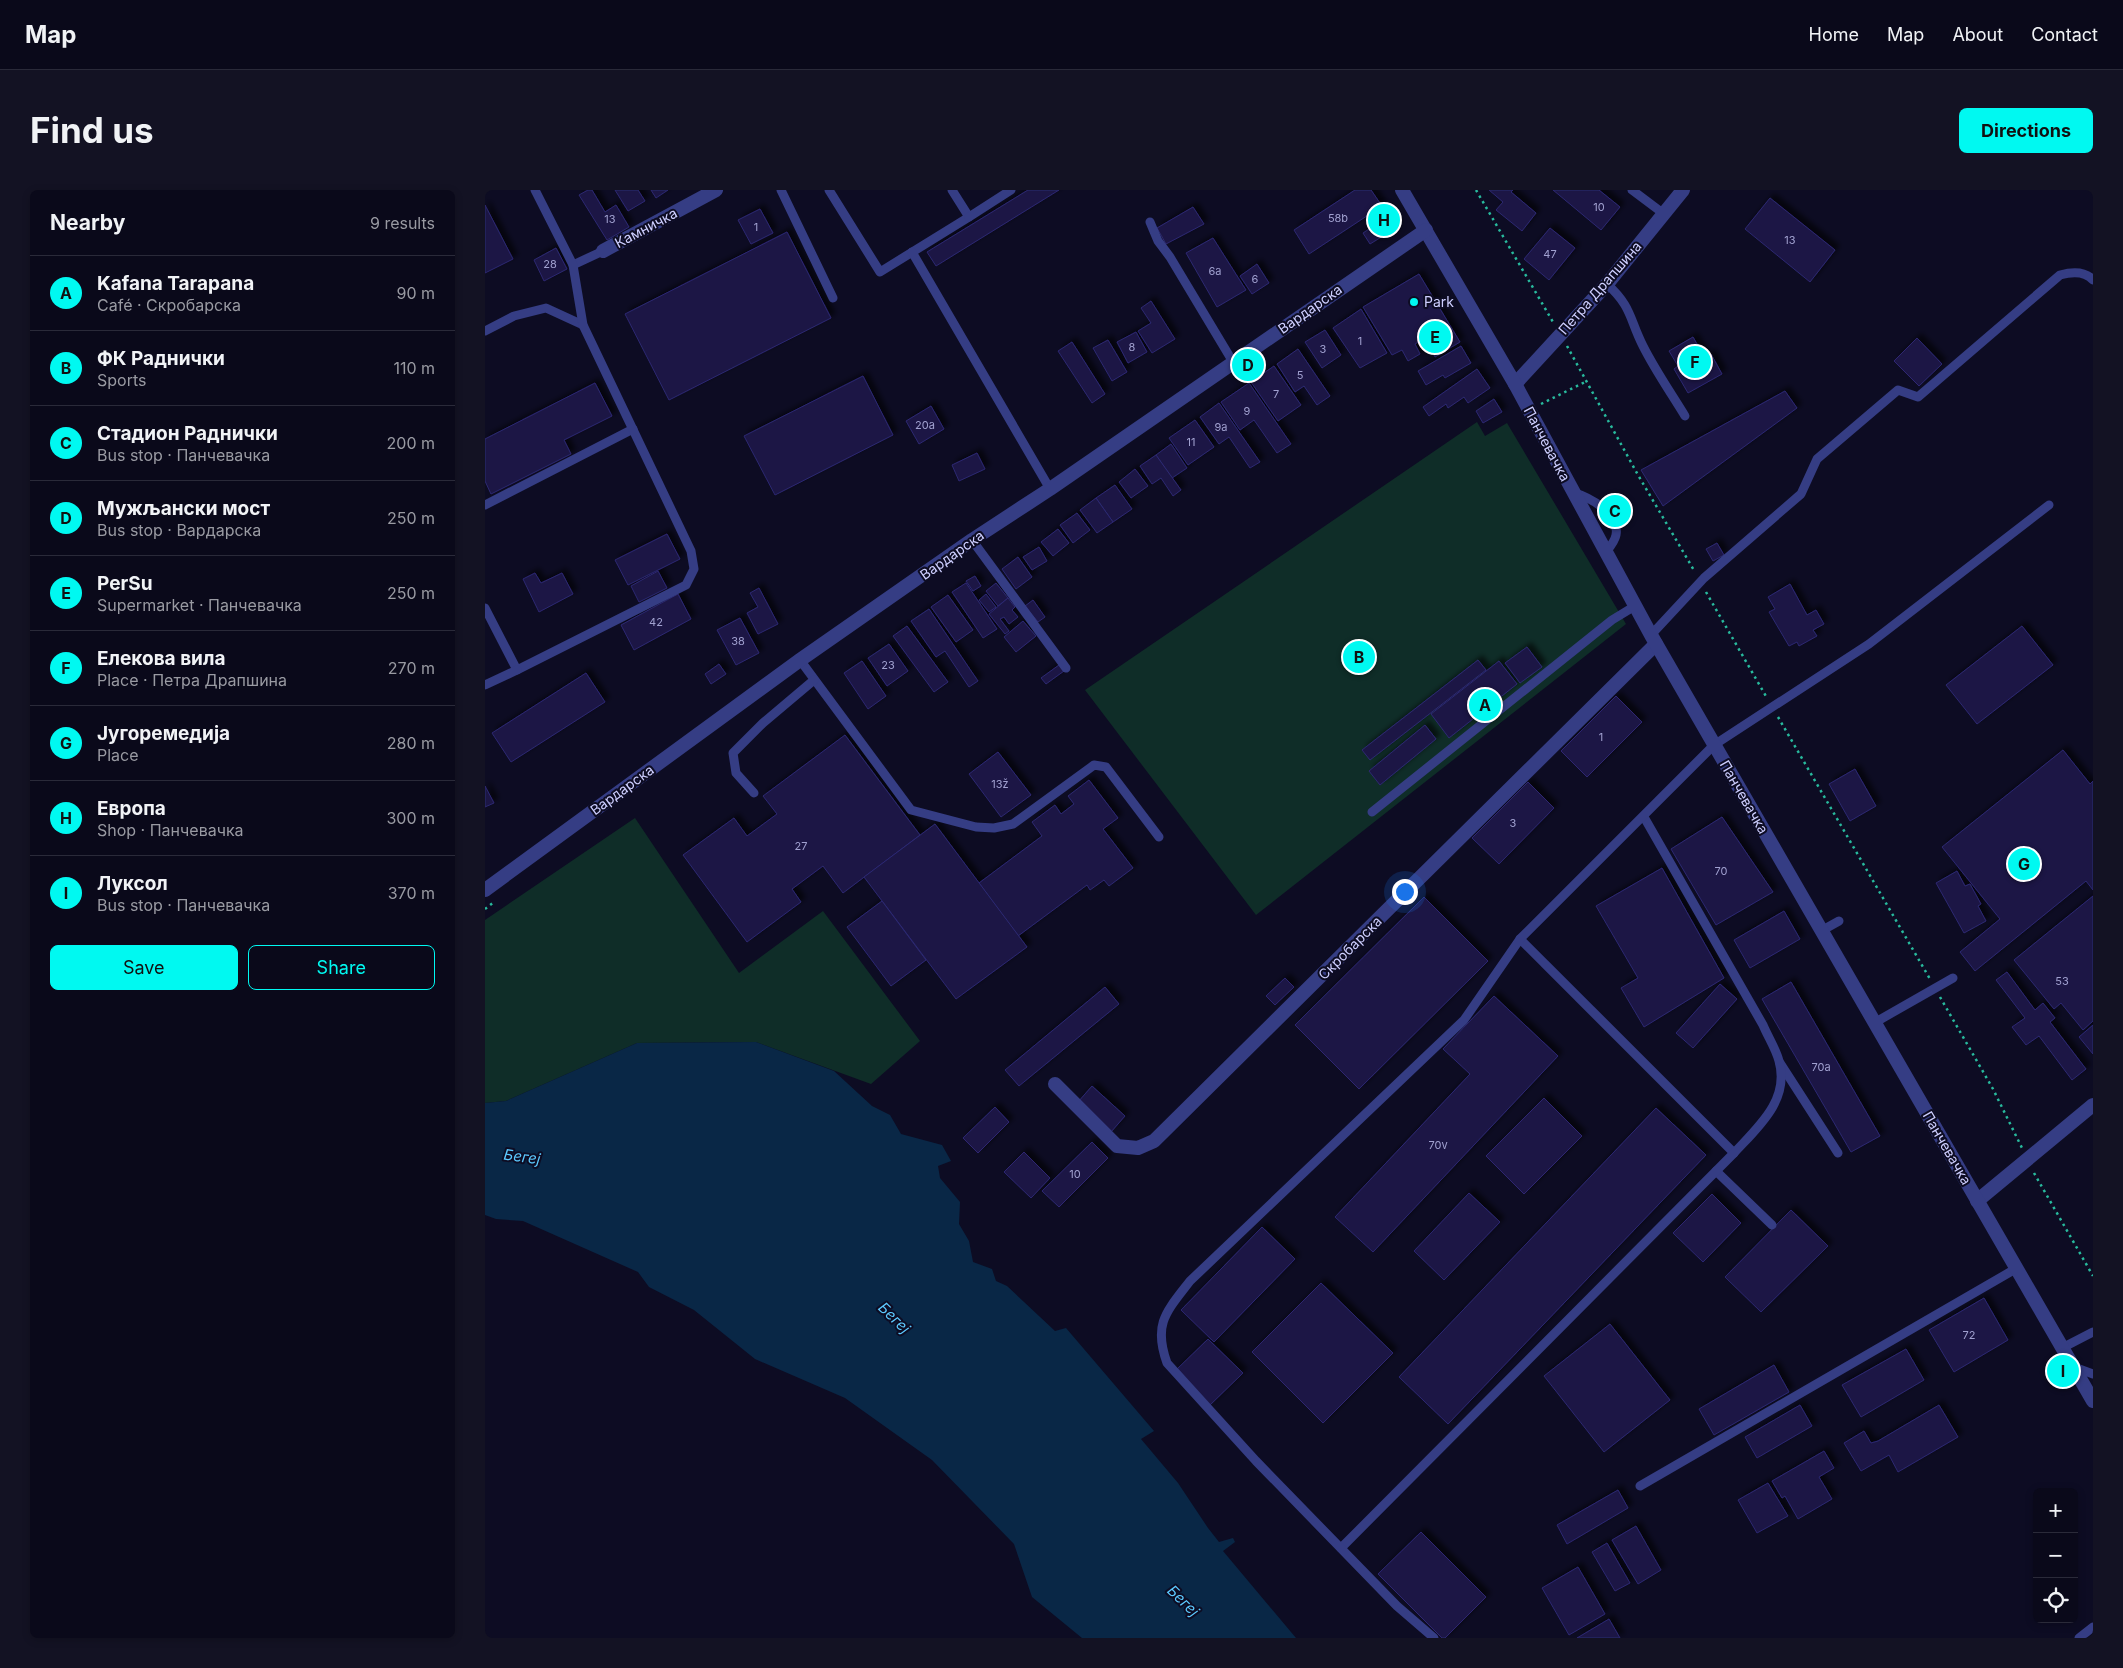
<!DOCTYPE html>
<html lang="en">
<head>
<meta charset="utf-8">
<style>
  body { margin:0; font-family:Inter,sans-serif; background:#131223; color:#f1f3f6 }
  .controls { position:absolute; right:15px; bottom:15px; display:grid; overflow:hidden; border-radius:8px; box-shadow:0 2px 8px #0003 }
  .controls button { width:45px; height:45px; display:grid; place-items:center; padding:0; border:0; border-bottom:1px solid #2a2a39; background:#0a091a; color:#f1f3f6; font:25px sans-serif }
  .you { position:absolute; left:919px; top:701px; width:18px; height:18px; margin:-12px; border:4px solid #fff; border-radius:50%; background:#1a73e8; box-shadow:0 0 0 8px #1a73e833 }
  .badge { display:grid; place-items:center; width:32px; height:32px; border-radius:50%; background:#00f9f1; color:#111; font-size:16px; font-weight:700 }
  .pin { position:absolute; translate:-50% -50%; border:2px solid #fff; box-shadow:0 1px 5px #0006 }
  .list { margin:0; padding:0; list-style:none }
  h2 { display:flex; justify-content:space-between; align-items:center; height:65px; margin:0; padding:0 20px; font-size:21px }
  h2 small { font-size:16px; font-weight:400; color:#999aa2 }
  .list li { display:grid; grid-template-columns:32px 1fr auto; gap:15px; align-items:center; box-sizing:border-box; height:75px; padding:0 20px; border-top:1px solid #2a2a39 }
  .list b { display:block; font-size:19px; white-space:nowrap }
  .list p { margin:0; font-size:16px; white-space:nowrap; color:#999aa2 }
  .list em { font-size:16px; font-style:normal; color:#999aa2 }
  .actions { display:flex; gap:10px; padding:15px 20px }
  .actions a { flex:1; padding:11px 0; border:1px solid #00f9f1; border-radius:8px; text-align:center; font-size:18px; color:#00f9f1 }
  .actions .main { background:#00f9f1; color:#111 }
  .icon { flex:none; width:28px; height:28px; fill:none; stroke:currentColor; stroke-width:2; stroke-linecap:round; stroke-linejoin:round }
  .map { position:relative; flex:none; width:1608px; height:1448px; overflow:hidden; border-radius:8px }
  header { display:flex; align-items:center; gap:30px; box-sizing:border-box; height:70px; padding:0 25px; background:#0a091a; border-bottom:1px solid #2a2a39 }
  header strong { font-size:24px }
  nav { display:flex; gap:28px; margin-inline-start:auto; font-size:18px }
  .intro { display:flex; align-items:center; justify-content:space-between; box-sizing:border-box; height:120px; padding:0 30px }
  h1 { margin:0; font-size:35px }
  .button { padding:12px 22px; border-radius:8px; background:#00f9f1; color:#111; font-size:18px; font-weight:700 }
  main { display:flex; gap:30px; padding:0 30px }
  aside { flex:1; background:#0a091a; border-radius:8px; box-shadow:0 2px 8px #0003 }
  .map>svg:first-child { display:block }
  .green { fill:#0f2d28 }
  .water { fill:#092746 }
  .building { fill:#1b1845; stroke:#2d2872; filter:url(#shadow) }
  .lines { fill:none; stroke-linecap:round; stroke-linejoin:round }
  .path { stroke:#28ba9d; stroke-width:2.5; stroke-dasharray:2.5 4; stroke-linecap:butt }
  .service { stroke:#353d84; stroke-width:9 }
  .minor { stroke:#353d84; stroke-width:14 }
  .tertiary { stroke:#353d84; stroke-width:14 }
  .poi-dot { fill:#00f9f1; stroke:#0d0c23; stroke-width:2 }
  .labels { text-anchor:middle; stroke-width:4; stroke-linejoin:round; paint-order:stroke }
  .number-label { font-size:11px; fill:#a1a1d0 }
  .street-label { font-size:14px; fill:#cecfff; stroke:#0d0c23 }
  .poi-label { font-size:14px; fill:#cecfff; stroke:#0d0c23; text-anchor:start }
  .water-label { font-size:15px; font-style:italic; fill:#5ccaff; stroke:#0d0c23 }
</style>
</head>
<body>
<header>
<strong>Map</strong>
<nav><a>Home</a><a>Map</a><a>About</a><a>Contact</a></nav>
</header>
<div class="intro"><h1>Find us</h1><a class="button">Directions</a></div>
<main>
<aside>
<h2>Nearby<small>9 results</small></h2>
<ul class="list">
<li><span class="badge">A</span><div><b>Kafana Tarapana</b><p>Café · Скробарска</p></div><em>90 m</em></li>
<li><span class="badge">B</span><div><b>ФК Раднички</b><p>Sports</p></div><em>110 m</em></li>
<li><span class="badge">C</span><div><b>Стадион Раднички</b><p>Bus stop · Панчевачка</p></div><em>200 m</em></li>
<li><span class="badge">D</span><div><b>Мужљански мост</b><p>Bus stop · Вардарска</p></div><em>250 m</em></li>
<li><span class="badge">E</span><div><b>PerSu</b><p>Supermarket · Панчевачка</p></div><em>250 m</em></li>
<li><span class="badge">F</span><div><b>Елекова вила</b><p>Place · Петра Драпшина</p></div><em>270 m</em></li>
<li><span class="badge">G</span><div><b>Југоремедија</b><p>Place</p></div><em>280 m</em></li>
<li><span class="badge">H</span><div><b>Европа</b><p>Shop · Панчевачка</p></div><em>300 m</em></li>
<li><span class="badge">I</span><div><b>Луксол</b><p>Bus stop · Панчевачка</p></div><em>370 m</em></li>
</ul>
<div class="actions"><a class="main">Save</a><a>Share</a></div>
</aside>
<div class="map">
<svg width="1608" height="1448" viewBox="0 0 1608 1448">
  <defs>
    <filter id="shadow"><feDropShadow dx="4.5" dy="-4.5" stdDeviation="2.5" flood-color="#0009"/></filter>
  </defs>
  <rect width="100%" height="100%" fill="#0d0c23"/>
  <g class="green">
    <polygon points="992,232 1000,246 1022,233 1141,434 771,725 600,500"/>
    <polygon points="150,628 254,783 338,721 435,851 386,894 271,852 152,853 21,911 0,913 0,730"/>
  </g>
  <polygon class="water" points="271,852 349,881 387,916 405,925 416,944 457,955 466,971 453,976 455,988 475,1012 474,1034 484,1051 488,1072 507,1079 511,1091 522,1096 570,1141 581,1138 669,1241 656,1249 693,1293 723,1338 734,1352 748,1348 750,1352 738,1361 811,1448 597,1448 547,1407 529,1354 447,1270 360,1208 270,1169 209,1120 164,1097 153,1082 38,1031 11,1029 0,1025 0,913 21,911 152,853"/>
  <g class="building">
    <polygon points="103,0 107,0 120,22 131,15 144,37 122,50 94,5"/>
    <polygon points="130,0 153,0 160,11 143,21"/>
    <polygon points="166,0 183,0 171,8"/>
    <polygon points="543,0 574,0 451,76 442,62"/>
    <polygon points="870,0 886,0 897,16 824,64 809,40"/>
    <polygon points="1004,0 1028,0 1026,2 1051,23 1037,41 1011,20 1018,12"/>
    <polygon points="1068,0 1114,0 1135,17 1116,40"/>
    <polygon points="1285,8 1350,60 1325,92 1260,39"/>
    <polygon points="0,15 28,69 0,83"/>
    <polygon points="708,17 719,34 681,54 672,38"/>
    <polygon points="898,18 911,38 885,54 878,43 887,37 882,28"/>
    <polygon points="275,19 288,43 266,54 253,30"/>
    <polygon points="1065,38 1090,58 1064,90 1039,69"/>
    <polygon points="302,42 346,128 184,210 140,124"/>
    <polygon points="728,48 761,100 732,117 701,63"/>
    <polygon points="71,58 82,79 59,91 49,70"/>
    <polygon points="772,74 784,93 767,104 755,86"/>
    <polygon points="934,84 975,152 950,167 940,148 930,154 935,164 923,171 917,160 907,165 878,117"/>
    <polygon points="666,111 690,149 667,163 653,141 666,133 656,118"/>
    <polygon points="876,119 902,163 875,178 848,138"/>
    <polygon points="840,140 856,165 837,178 820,152"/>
    <polygon points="651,142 662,162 643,173 632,152"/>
    <polygon points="1208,147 1220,168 1226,164 1237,184 1203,203 1189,179 1193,176 1184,161"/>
    <polygon points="1432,148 1457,174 1434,196 1409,171"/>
    <polygon points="623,150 642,182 627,191 608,158"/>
    <polygon points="587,152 620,204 607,213 573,161"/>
    <polygon points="976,156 986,173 960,188 958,185 941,195 933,181"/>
    <polygon points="813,159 845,206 832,215 819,196 810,202 792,174"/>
    <polygon points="789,176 816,215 793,231 766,192"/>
    <polygon points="992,179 1005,198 983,213 979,207 963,218 961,214 944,226 938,217"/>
    <polygon points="378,186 408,245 290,305 259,246"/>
    <polygon points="110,193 127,226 79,250 86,264 6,304 0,291 0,249"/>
    <polygon points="764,193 806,254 792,263 769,230 755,240 736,212"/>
    <polygon points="1300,201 1312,218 1178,316 1156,280"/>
    <polygon points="1009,209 1017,222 998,233 991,221"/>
    <polygon points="734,213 775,272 765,278 744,247 734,254 715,227"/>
    <polygon points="446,216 459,239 434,254 421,231"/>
    <polygon points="710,230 729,257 703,275 684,248"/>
    <polygon points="686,254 702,278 687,288 671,265"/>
    <polygon points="492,263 500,279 474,291 467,275"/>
    <polygon points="671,265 696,300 688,306 676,288 667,294 655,276"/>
    <polygon points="650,279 663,296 646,308 634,292"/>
    <polygon points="630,295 647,319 628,332 611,308"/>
    <polygon points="611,308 628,332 612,343 595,320"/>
    <polygon points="592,323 605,340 588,353 575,335"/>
    <polygon points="573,339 584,353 568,366 556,352"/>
    <polygon points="182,344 195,369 143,395 130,370"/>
    <polygon points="1232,353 1239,365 1228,371 1221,359"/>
    <polygon points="554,357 562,371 547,380 538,367"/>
    <polygon points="533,367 547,387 531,399 517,379"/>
    <polygon points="173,381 182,398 154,412 146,396"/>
    <polygon points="50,383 56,393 77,383 88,404 54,422 38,389"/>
    <polygon points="490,386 496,396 488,401 481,391"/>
    <polygon points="481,393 512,439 498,448 467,402"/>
    <polygon points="511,393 523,408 513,416 501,401"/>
    <polygon points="1305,394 1322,425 1331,420 1339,434 1328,440 1332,446 1314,456 1312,452 1304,456 1284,422 1290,419 1283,407"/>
    <polygon points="274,398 293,434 273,444 262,423 273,417 265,403"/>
    <polygon points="193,404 206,429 149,460 136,435"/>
    <polygon points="501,404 511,417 504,422 494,410"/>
    <polygon points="463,405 488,440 471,452 446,417"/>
    <polygon points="523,408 530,417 527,420 533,427 524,434 519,427 515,429 524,441 520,444 504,424"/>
    <polygon points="548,410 560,427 553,432 540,416"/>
    <polygon points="444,419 493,491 484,497 460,461 451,467 426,431"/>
    <polygon points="255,428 274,463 251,475 232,440"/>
    <polygon points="538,431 551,446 531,462 519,447"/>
    <polygon points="422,436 463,492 449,502 408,446"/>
    <polygon points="1537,436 1568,475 1492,534 1461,495"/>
    <polygon points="404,454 423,481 402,496 383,468"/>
    <polygon points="1042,457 1057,477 1035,493 1020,473"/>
    <polygon points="993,470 1001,480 885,570 877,560"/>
    <polygon points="377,471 401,506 383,519 359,483"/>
    <polygon points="1014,471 1032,494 964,548 946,524"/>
    <polygon points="234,474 241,484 226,494 220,484"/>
    <polygon points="574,475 579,481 561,494 556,488"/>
    <polygon points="101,483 120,512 26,572 7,543"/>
    <polygon points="1131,506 1157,532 1102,587 1076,561"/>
    <polygon points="940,535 951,549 895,595 884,581"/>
    <polygon points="360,545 435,645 358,703 338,676 307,699 316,712 262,752 198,665 249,628 262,646 292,624 278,606"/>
    <polygon points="1578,560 1605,594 1608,591 1608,700 1601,691 1490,781 1475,762 1515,729 1457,657"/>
    <polygon points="513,562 546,605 516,627 484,584"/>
    <polygon points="1370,579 1391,616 1365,631 1344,594"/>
    <polygon points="604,590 633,628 618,639 648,678 624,696 619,690 605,700 602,695 533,746 494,693 557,646 547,632 570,615 576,624 589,614 583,606"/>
    <polygon points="1043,592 1069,618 1014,674 987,648"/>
    <polygon points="0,596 9,613 0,617"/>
    <polygon points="1237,627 1288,702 1231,735 1186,659"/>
    <polygon points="450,634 542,757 471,809 379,687"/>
    <polygon points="1177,678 1239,788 1159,837 1136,798 1153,788 1111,716"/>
    <polygon points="1472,681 1480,696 1485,694 1496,714 1493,716 1501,731 1479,743 1451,693"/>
    <polygon points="1608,706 1608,831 1598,840 1576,813 1569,819 1529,770"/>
    <polygon points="939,707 1003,771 874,899 810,835"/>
    <polygon points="397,711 441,770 406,796 362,737"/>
    <polygon points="1299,721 1315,749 1265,778 1249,750"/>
    <polygon points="1522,782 1550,820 1558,813 1570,828 1565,832 1601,879 1587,890 1554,846 1541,855 1527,837 1540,828 1511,790"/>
    <polygon points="800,788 809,797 790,815 781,806"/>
    <polygon points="1306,792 1395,946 1366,962 1277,809"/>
    <polygon points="1235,794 1252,809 1208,858 1191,843"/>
    <polygon points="620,797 634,814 534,896 520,880"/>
    <polygon points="1009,806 1073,866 888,1062 850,1027 985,884 958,859"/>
    <polygon points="1608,835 1608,864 1594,847"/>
    <polygon points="607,896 640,926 626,942 593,912"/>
    <polygon points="1059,908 1097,946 1039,1004 1001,966"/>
    <polygon points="510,917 524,932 493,963 478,948"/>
    <polygon points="1171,918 1221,965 963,1234 914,1187"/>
    <polygon points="607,952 623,968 574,1017 557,1001"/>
    <polygon points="539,962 565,988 546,1008 519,982"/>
    <polygon points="984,1003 1015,1032 959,1090 929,1061"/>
    <polygon points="1227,1004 1256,1033 1218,1072 1188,1043"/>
    <polygon points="1306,1020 1343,1056 1276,1122 1240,1087"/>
    <polygon points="777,1037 810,1069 729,1152 696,1120"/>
    <polygon points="836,1093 908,1163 838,1233 767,1162"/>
    <polygon points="1499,1108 1523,1150 1469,1182 1444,1140"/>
    <polygon points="1125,1134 1185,1210 1119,1262 1059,1186"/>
    <polygon points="723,1149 758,1183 724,1216 690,1181"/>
    <polygon points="1421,1159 1439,1190 1376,1227 1357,1195"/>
    <polygon points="1289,1175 1304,1202 1229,1245 1214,1219"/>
    <polygon points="1315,1215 1327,1236 1272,1268 1260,1247"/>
    <polygon points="1454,1215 1473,1247 1413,1282 1404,1265 1376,1281 1359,1253 1379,1241 1386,1253 1393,1251"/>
    <polygon points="1339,1261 1349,1278 1334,1287 1347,1309 1313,1329 1300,1306 1297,1308 1287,1291"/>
    <polygon points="1283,1293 1303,1326 1272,1343 1253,1310"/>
    <polygon points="1133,1300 1143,1318 1082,1354 1072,1335"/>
    <polygon points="1151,1336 1176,1380 1153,1394 1127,1350"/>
    <polygon points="936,1342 1001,1407 960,1448 957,1448 893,1384"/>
    <polygon points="1122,1353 1145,1393 1130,1401 1107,1362"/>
    <polygon points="1093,1377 1120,1424 1084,1445 1057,1398"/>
    <polygon points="1124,1429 1135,1448 1092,1448"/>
  </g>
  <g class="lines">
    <g class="path">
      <polyline points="991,0 1068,132"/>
      <polyline points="1082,156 1153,285 1210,382"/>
      <polyline points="1056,214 1100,192"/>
      <polyline points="1221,402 1282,508"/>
      <polyline points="1293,527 1445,789"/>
      <polyline points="0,719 9,712"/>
      <polyline points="1455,807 1508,899 1537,958"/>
      <polyline points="1549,983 1608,1086"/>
    </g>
    <g class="service">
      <polyline points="296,0 348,108"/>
      <polyline points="344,0 395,82 484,27 467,0"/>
      <polyline points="1147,0 1179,24"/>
      <polyline points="484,27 526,0"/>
      <polyline points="665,32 673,51 685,67 748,172"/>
      <polyline points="427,62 565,299"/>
      <polyline points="88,75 118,61"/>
      <path d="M 1122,94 C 1147,117 1144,128 1158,156 C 1170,180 1186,203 1200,226"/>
      <polyline points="0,141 29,126 61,118 98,135"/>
      <path d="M 1087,302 C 1104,307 1135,323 1131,345 C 1130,351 1125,357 1121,362"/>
      <polyline points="0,315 148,239"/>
      <polyline points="487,350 581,478"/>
      <polyline points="0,418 32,480 201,395 209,379 206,361 98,135 88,75 50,0"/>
      <path d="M 1166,445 L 1219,388 L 1316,304 L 1332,269 L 1413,200 L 1433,207 L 1575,85 C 1586,82 1600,81 1608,90"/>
      <polyline points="315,470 426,620 491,637 509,638 528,634 609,575 621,577 674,647"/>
      <polyline points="0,495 32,480"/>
      <polyline points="269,603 251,583 248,563 278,533 329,490"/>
      <polyline points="887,622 1127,430 1150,416"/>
      <polyline points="1336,741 1354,731"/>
      <polyline points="1035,749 1249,963"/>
      <polyline points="1389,833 1468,788"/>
      <polyline points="1295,873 1353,963"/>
      <polyline points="1231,981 1287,1035"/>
      <polyline points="1577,1158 1608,1142"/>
      <polyline points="1589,1177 1608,1184"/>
      <polyline points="1155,1296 1532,1078"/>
      <path d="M 856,1358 L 1249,963 C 1273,937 1305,910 1294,871 C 1291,859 1283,847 1278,835 L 1159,627"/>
      <path d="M 949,1448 L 912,1416 L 771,1271 L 682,1173 C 668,1134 681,1122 705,1091 L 979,830 L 1035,749 L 1229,555 L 1384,454 L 1564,315"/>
      <polyline points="1594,1448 1608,1437"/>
    </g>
    <g class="minor">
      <polyline points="118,61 231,0"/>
      <polyline points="1030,194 1122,94 1198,0"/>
      <polyline points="570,894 632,956 653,958 669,951 1171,454"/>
      <polyline points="1492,1011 1608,915"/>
    </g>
    <g class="tertiary">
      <polyline points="917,0 1030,194 1166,445 1608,1211"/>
      <polyline points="0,700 315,470 487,350 565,299 941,40"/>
    </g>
  </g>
  <circle class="poi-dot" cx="929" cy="112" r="5"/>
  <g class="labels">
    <g class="number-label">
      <text x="1114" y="21">10</text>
      <text x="853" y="32">58b</text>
      <text x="125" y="33">13</text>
      <text x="271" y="41">1</text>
      <text x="1305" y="54">13</text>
      <text x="1065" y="68">47</text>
      <text x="65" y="78">28</text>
      <text x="730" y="85">6a</text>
      <text x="770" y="93">6</text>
      <text x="875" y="155">1</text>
      <text x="647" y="161">8</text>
      <text x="838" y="163">3</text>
      <text x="815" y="189">5</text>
      <text x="791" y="208">7</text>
      <text x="762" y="225">9</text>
      <text x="440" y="239">20a</text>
      <text x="736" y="241">9a</text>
      <text x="706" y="256">11</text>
      <text x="171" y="436">42</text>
      <text x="253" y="455">38</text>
      <text x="403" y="479">23</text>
      <text x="1116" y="551">1</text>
      <text x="515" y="598">13ž</text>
      <text x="1028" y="637">3</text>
      <text x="316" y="660">27</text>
      <text x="1236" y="685">70</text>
      <text x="1577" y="795">53</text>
      <text x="1336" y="881">70a</text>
      <text x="953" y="959">70v</text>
      <text x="590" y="988">10</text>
      <text x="1484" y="1149">72</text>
    </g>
    <g class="street-label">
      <text transform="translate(161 38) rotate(-28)" y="5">Камничка</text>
      <text transform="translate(1115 98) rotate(-49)" y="5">Петра Драпшина</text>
      <text transform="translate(825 119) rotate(-35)" y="5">Вардарска</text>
      <text transform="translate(1062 254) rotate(62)" y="5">Панчевачка</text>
      <text transform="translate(467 365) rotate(-35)" y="5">Вардарска</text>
      <text transform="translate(137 600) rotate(-36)" y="5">Вардарска</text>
      <text transform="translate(1259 607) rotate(60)" y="5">Панчевачка</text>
      <text transform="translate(865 758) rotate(-45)" y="5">Скробарска</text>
      <text transform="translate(1462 958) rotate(60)" y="5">Панчевачка</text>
    </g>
    <g class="poi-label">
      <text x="939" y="117">Park</text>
    </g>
    <g class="water-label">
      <text transform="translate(37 967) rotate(8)" y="5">Бегеј</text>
      <text transform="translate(409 1128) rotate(44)" y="5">Бегеј</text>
      <text transform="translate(698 1411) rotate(44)" y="5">Бегеј</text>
    </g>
  </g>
</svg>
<div class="controls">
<button>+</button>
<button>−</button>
<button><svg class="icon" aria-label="locate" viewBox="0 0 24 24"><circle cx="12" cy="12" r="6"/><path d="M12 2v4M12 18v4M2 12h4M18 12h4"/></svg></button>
</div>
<div class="you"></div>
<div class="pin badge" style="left:1000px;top:515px">A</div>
<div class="pin badge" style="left:874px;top:467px">B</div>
<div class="pin badge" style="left:1130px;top:321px">C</div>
<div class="pin badge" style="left:763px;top:175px">D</div>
<div class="pin badge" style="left:950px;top:147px">E</div>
<div class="pin badge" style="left:1210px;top:172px">F</div>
<div class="pin badge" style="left:1539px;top:674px">G</div>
<div class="pin badge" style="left:899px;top:30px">H</div>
<div class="pin badge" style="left:1578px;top:1181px">I</div>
</div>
</main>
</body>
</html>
